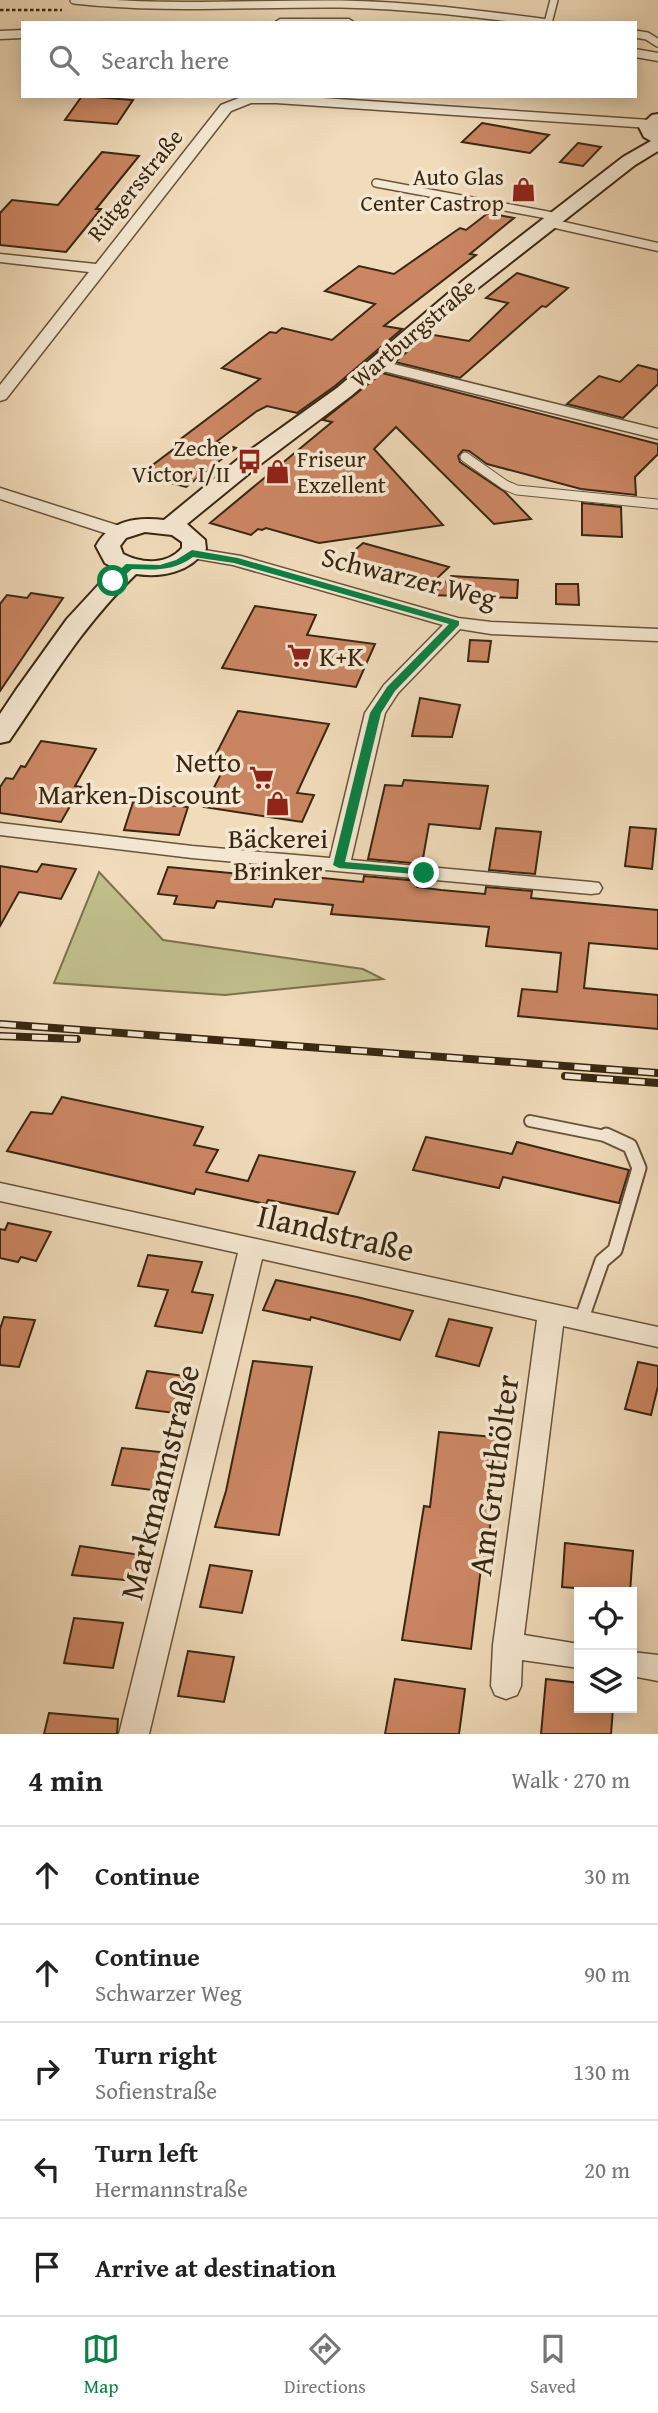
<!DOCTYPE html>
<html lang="en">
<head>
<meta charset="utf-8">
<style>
  body { margin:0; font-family:"Gentium Book Plus",serif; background:#f2f2f2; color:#222 }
  .controls { position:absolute; right:21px; bottom:21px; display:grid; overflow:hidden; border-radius:0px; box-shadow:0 4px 18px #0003 }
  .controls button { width:63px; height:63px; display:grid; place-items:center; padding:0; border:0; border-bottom:2px solid #e0e0e0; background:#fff; color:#222; font:35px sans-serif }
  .stop { position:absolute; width:21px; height:21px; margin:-16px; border:5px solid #0b8043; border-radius:50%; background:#fff }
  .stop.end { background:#0b8043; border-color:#fff; box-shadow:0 2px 7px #0008 }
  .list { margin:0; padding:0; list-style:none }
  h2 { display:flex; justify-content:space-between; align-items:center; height:91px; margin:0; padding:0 28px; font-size:30px }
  h2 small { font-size:23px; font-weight:400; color:#767676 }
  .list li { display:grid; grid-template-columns:46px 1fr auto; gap:21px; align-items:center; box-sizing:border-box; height:98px; padding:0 28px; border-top:2px solid #e0e0e0 }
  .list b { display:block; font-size:26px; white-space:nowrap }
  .list p { margin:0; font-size:23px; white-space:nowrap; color:#767676 }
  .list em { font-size:23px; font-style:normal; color:#767676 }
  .icon { flex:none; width:38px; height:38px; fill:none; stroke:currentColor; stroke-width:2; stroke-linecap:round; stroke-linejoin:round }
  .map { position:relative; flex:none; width:658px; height:1734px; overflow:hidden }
  .search { position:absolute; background:#fff; box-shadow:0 4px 18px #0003; left:21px; right:21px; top:21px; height:77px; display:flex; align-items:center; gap:18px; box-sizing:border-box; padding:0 24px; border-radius:0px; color:#767676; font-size:26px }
  .sheet { height:581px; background:#fff }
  nav { display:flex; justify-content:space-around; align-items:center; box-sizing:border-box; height:98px; border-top:2px solid #e0e0e0; background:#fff; font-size:19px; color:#767676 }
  nav a { display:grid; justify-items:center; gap:4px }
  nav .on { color:#0b8043 }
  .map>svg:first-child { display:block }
  .green { fill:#c0be8b; stroke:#7c724e; stroke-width:2 }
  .building { fill:#cb8663; stroke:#392711; stroke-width:2 }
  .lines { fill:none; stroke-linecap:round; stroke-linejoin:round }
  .lane-far3-casing { stroke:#67543b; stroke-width:10 }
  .lane-far2-casing { stroke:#67543b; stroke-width:11 }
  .lane-far1-casing { stroke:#67543b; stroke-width:14 }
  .lane-casing { stroke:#67543b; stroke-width:17 }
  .street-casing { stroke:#67543b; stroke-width:3 }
  .secondary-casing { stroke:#392711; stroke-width:4 }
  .path { stroke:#392711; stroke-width:2.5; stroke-dasharray:3.5 2.5; stroke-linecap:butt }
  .lane-far3 { stroke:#f5e8d2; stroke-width:7 }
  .lane-far2 { stroke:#f5e8d2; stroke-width:9 }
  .lane-far1 { stroke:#f5e8d2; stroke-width:10 }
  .lane { stroke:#f5e8d2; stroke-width:13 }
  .street { fill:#f5e8d2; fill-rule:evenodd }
  .secondary { fill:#f5e8d2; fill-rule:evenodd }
  .rail-casing { stroke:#392711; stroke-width:8 }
  .rail { stroke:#f5e8d2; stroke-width:5; stroke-dasharray:16; stroke-linecap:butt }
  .route { fill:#0b8043 }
  .labels { text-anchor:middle; stroke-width:7; stroke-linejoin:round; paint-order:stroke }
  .far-poi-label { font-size:23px; fill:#392711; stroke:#f5e8d2; text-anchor:end }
  .far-street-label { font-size:23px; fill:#392711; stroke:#f5e8d2 }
  .street-label { font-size:28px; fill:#392711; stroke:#f5e8d2 }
  .poi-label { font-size:28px; fill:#392711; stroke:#f5e8d2; text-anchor:start }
  .near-street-label { font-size:33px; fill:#392711; stroke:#f5e8d2 }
</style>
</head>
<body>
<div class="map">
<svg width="658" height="1734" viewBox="0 0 658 1734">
  <rect width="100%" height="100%" fill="#f0dbba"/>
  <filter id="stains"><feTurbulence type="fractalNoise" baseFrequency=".00286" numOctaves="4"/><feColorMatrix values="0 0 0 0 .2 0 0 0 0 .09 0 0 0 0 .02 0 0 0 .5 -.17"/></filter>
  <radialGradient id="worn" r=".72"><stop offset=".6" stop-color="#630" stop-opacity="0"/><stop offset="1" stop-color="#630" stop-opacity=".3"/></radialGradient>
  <polygon class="green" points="99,872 163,940 363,969 383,979 225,995 54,983"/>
  <g class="building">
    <polygon points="82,96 133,100 117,124 65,120"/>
    <polygon points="482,123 549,135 530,153 462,142"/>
    <polygon points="578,143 601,147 583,166 560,162"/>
    <polygon points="102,152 139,156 96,209 101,209 66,252 0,245 0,213 12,200 58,205"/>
    <polygon points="488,213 514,218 470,254 476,255 384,326 402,329 335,386 297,413 267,406 257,411 216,442 236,448 186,487 160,480 150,467 183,442 178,441 260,379 222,368 270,332 276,333 282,328 332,340 375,304 325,291 359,266 394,274 460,228 466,230"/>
    <polygon points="517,273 568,288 546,307 542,306 460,378 395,362 428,334 469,341 508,303 486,298"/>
    <polygon points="638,365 658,370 658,384 623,418 567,404 599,376 620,382"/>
    <polygon points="382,373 658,444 658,454 635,477 636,495 581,489 487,464 469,451 463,450 458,456 460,462 505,492 531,519 494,524 396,427 374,449 443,525 319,543 266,528 262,530 258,529 251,535 210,523 332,422 323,420"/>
    <polygon points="582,503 621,507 622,537 582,535"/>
    <polygon points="363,543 449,567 429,586 342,561"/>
    <polygon points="451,576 518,580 517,598 432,595"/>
    <polygon points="556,584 578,584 579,605 556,604"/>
    <polygon points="31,593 63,598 0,691 0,604 7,595 27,598"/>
    <polygon points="255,606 316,615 307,635 375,644 356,687 222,668"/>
    <polygon points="470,640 491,641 488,662 468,661"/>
    <polygon points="420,698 460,705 452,737 412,736"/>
    <polygon points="238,711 329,724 297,793 314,795 302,822 204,807 227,762 213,760"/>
    <polygon points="41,741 96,749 75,786 81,787 61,822 0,813 0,787 6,778 13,779 21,766 25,767"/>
    <polygon points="404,780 488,786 480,829 429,824 422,864 368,859 385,785 402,786"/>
    <polygon points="133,802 188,807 179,835 124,830"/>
    <polygon points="630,827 656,829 652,869 625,866"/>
    <polygon points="496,828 541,832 535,874 489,870"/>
    <polygon points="42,864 76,869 61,899 19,892 0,926 0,866 37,872"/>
    <polygon points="168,867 281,878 282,874 363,882 364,876 419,881 417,887 441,890 485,894 486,887 532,891 531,898 658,910 658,949 589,943 584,988 658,995 658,1029 518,1016 522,989 557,992 561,953 486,946 489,927 331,914 333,905 275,899 272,907 217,901 214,908 174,904 177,896 158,894"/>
    <polygon points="62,1097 203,1127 194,1145 218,1150 206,1172 248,1181 259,1155 355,1172 338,1214 268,1200 266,1204 196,1189 194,1194 7,1151 31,1112 52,1114"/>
    <polygon points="426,1137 512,1154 517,1142 629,1170 619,1203 503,1177 499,1188 413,1170"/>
    <polygon points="8,1223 51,1232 36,1261 21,1257 18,1262 0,1258 0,1229 5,1230"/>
    <polygon points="148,1255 202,1262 192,1292 213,1295 202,1333 155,1326 168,1290 138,1286"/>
    <polygon points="276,1280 357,1297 413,1311 400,1340 311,1317 310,1320 263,1310"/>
    <polygon points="4,1317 35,1320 19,1367 0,1365 0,1329"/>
    <polygon points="449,1319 492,1328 479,1366 436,1356"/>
    <polygon points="253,1361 312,1367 279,1535 215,1527 226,1491"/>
    <polygon points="638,1362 658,1366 658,1386 651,1415 625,1409"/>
    <polygon points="147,1371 185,1376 174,1413 136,1408"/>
    <polygon points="439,1432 504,1438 500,1486 495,1485 485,1569 481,1568 471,1649 402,1640 424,1506 430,1507"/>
    <polygon points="122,1448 170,1453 160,1491 112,1485"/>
    <polygon points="565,1543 633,1551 630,1592 562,1587"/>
    <polygon points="80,1546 141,1555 135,1581 72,1575"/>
    <polygon points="210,1565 252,1571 242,1613 200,1607"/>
    <polygon points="74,1618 123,1623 113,1668 64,1663"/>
    <polygon points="188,1651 234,1657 224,1702 178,1696"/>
    <polygon points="395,1679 465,1689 459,1734 385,1734"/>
    <polygon points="546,1679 579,1683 579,1708 613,1708 611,1734 541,1734"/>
    <polygon points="49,1713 118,1719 117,1734 44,1734"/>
  </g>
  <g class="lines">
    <defs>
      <g id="lane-far3">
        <path d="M 74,0 C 162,10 252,3 341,4 C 410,5 480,14 548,23 L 554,0"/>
        <polyline points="635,34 647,36 658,43"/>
        <polyline points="376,183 558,217"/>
      </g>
      <polyline id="lane-far2" points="465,457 505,485 517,490 658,504"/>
      <polyline id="lane-far1" points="530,1121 610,1137"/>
      <polyline id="lane" points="581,1321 602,1261 615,1250 639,1168 630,1146 606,1135"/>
      <g id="street">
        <polygon points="280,19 349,19 355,23 274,23"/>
        <polygon points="23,30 23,38 0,39 0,31"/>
        <polygon points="635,49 658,53 658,61 635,57"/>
        <polygon points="244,96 292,96 650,120 657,124 650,128 276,103 251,103 231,111 6,399 0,401 0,385 89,272 0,262 0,254 96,264 221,105"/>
        <polygon points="551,219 658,243 658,251 546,226 546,220"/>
        <polygon points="377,360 658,429 658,439 371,368 369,365"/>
        <polygon points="0,488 126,528 129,532 126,536 114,536 0,499"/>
        <polygon points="192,548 241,556 458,618 491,622 658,629 658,641 491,634 460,629 398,693 385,713 351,860 591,882 599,883 602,888 599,893 591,894 192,858 0,835 0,823 192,846 330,858 365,713 384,685 443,625 233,565 186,557 183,553"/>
        <polygon points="0,1183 658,1327 658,1347 563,1326 524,1635 579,1644 579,1668 522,1660 521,1686 517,1695 506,1699 495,1695 491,1686 493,1645 537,1320 262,1259 149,1734 119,1734 238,1253 0,1201"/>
        <polygon points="632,1652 658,1655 658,1681 632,1676"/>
      </g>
      <path id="secondary" d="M 658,114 L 658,151 L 635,165 L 478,288 L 351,396 L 258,466 L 187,524 L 205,540 L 206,549 C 190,572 163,578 136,574 C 82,626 51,680 9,741 L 0,743 L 0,714 L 16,690 L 67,619 L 114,568 L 105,563 L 96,546 C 110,520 137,517 164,520 L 242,456 L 337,388 L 464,280 L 623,157 L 651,141 L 644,137 L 639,127 L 652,115 ZM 145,532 L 172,535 L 182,542 L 182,548 C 167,565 142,564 123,554 L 120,546 L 126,538 Z"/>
    </defs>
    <use href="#lane-far3" class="lane-far3-casing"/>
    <use href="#lane-far2" class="lane-far2-casing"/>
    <use href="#lane-far1" class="lane-far1-casing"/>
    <use href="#lane" class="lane-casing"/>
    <use href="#street" class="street-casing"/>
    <use href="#secondary" class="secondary-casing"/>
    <polyline class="path" points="0,10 62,10"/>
    <use href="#lane-far3" class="lane-far3"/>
    <use href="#lane-far2" class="lane-far2"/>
    <use href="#lane-far1" class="lane-far1"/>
    <use href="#lane" class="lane"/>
    <use href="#street" class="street"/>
    <use href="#secondary" class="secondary"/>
    <defs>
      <g id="rail">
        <polyline points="0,1024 658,1073"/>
        <polyline points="0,1036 77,1039"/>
        <polyline points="565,1076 658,1083"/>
      </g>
    </defs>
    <use href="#rail" class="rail-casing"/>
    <use href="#rail" class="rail"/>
  </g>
  <path class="route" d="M 192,550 L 238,558 L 459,621 L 459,625 L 395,691 L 381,713 L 345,862 L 424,869 L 430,873 L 428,875 L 339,868 L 333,865 L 370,713 L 387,687 L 449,624 L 234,563 L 193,557 C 174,571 155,570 132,569 L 116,583 L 108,581 L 126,564 L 160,565 L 176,560 Z"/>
  <defs>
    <symbol id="shop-bare" viewBox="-9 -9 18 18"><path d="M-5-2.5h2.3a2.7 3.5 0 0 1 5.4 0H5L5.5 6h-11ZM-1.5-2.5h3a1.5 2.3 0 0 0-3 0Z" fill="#8f2418" stroke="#f5e8d2" stroke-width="2.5" paint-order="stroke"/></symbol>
    <symbol id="bus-bare" viewBox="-9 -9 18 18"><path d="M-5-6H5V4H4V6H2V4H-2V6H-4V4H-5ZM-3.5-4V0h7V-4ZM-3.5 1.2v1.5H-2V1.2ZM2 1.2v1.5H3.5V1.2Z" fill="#8f2418" stroke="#f5e8d2" stroke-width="2.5" paint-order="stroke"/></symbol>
    <symbol id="supermarket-bare" viewBox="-9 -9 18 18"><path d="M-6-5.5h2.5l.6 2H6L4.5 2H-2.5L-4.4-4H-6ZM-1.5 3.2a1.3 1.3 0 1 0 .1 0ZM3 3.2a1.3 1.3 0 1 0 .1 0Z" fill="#8f2418" stroke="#f5e8d2" stroke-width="2.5" paint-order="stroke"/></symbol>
  </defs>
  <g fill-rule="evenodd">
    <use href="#shop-bare" x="506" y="172" width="35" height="35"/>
    <use href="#bus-bare" x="232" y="444" width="35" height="35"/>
    <use href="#shop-bare" x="260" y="454" width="35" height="35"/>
    <use href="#supermarket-bare" x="282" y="638" width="35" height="35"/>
    <use href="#supermarket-bare" x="244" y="760" width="35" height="35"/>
    <use href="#shop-bare" x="260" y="786" width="35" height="35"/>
  </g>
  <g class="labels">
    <g class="far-poi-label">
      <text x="504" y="185">Auto Glas<tspan x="504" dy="26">Center Castrop</tspan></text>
      <text x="230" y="456">Zeche<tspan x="230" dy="26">Victor I/II</tspan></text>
      <text x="297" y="467" text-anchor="start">Friseur<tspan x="297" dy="26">Exzellent</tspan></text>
    </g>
    <g class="far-street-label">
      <text transform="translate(135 185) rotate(-51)" y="8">Rütgersstraße</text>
      <text transform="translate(413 333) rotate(-40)" y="8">Wartburgstraße</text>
    </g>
    <g class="street-label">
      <text transform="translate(409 577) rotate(14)" y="10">Schwarzer Weg</text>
    </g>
    <g class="poi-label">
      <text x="319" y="666">K+K</text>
      <text x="241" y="772" text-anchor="end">Netto<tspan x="241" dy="32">Marken-Discount</tspan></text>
      <text x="278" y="848" text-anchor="middle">Bäckerei<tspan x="278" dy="32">Brinker</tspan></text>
    </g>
    <g class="near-street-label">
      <text transform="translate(336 1232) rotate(13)" y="12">Ilandstraße</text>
      <text transform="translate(493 1475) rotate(-82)" y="12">Am Gruthölter</text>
      <text transform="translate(159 1482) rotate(-76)" y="12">Markmannstraße</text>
    </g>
  </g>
  <rect width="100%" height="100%" filter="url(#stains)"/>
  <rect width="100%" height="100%" fill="url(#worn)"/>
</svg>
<div class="controls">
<button><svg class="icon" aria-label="locate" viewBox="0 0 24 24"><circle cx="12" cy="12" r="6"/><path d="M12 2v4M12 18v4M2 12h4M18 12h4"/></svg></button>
<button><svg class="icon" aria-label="layers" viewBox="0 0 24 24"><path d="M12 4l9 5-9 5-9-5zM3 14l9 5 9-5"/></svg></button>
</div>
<div class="stop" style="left:113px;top:581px"></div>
<div class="stop end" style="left:424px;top:873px"></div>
<div class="search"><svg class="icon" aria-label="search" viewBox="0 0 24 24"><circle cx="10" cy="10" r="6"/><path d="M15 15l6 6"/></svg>Search here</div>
</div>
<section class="sheet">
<h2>4 min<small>Walk · 270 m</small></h2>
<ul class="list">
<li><svg class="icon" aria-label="ahead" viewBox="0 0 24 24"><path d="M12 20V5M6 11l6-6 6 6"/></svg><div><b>Continue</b></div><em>30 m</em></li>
<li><svg class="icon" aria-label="ahead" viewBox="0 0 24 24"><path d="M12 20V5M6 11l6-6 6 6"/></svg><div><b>Continue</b><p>Schwarzer Weg</p></div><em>90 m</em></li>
<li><svg class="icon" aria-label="right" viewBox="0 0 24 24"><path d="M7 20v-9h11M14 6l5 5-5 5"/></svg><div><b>Turn right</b><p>Sofienstraße</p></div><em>130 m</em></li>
<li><svg class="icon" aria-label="left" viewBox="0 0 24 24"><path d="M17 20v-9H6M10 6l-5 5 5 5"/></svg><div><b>Turn left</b><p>Hermannstraße</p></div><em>20 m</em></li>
<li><svg class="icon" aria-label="arrive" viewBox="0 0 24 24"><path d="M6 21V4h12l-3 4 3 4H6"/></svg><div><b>Arrive at destination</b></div></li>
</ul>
</section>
<nav>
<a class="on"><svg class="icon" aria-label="map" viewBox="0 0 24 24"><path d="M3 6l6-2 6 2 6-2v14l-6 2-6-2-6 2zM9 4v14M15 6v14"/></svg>Map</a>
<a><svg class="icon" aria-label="directions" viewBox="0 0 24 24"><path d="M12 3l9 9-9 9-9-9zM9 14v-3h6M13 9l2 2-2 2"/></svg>Directions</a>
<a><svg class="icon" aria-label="saved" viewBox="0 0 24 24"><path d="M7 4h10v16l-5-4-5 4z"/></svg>Saved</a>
</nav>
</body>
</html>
